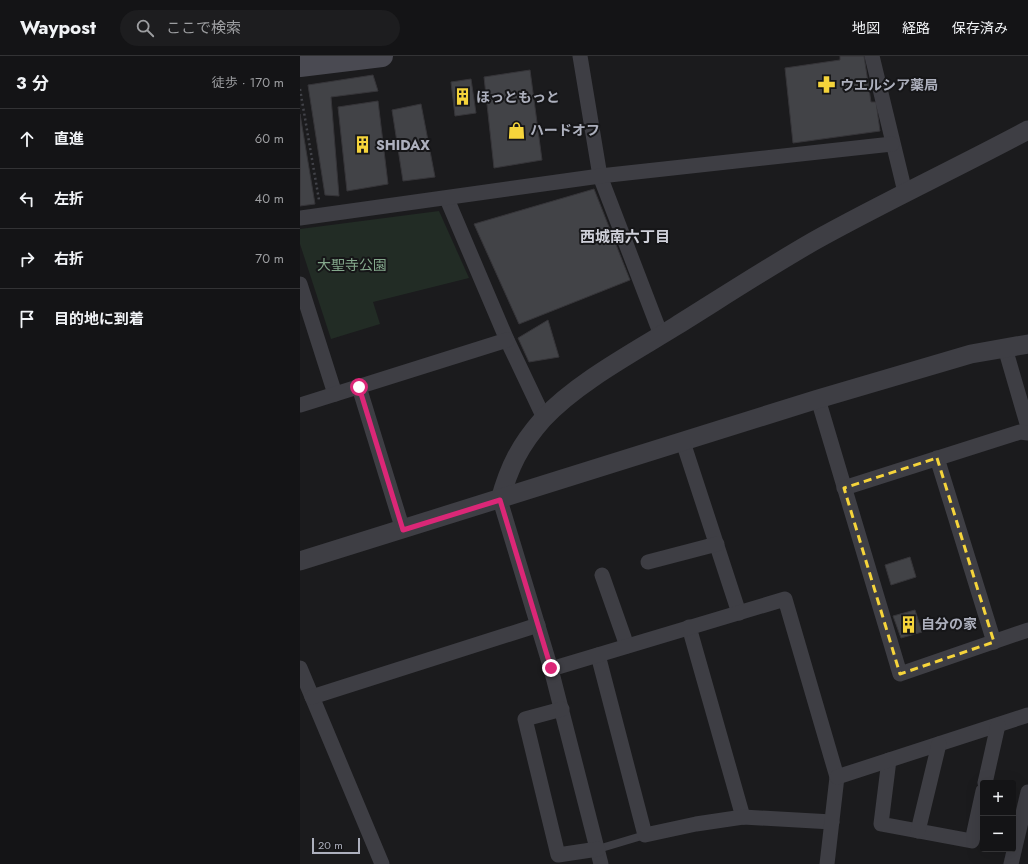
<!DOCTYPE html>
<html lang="ja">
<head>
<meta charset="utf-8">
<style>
  body { margin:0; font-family:Jost,"Noto Sans JP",sans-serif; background:#1d1d1f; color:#f1f3f6 }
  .controls { position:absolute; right:12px; bottom:12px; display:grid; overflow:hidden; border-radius:4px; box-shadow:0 4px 16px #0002 }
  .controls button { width:36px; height:36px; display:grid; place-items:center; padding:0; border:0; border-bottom:1px solid #333335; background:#141416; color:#f1f3f6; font:20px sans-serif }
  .scale { position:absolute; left:12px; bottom:10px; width:48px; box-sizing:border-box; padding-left:4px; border:2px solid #adb0bd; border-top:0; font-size:11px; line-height:14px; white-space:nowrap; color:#adb0bd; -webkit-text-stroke:3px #161618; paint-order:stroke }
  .stop { position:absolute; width:12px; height:12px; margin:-9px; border:3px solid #db2777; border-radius:50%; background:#fff }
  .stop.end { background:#db2777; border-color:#fff; box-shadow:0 1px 4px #0008 }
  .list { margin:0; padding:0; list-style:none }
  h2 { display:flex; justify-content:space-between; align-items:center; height:52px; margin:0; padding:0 16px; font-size:17px }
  h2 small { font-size:13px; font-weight:400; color:#9d9ea1 }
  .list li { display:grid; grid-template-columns:26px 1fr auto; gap:12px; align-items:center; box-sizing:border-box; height:60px; padding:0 16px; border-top:1px solid #333335 }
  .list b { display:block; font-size:15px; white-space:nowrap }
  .list em { font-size:13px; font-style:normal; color:#9d9ea1 }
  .icon { flex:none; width:22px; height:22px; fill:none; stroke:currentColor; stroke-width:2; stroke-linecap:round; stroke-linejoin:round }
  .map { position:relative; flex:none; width:728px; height:808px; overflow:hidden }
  header { display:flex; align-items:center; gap:24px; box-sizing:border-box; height:56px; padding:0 20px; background:#141416; border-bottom:1px solid #333335 }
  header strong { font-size:19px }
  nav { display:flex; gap:22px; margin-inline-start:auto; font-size:14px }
  .search { width:280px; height:36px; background:#1d1d1f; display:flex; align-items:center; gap:10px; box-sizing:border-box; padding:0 14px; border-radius:22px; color:#9d9ea1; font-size:15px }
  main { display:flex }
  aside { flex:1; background:#141416 }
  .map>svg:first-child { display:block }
  .green { fill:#222c25 }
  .building { fill:#424347; stroke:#363539 }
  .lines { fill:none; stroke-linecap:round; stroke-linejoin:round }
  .path { stroke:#424349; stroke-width:2.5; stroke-dasharray:2 3; stroke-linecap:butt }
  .service { stroke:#3e3e44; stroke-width:8 }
  .minor { stroke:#3e3e44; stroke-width:15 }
  .tertiary { stroke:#3e3e44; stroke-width:19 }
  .secondary { stroke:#4a4a52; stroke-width:22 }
  .route { stroke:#db2777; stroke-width:5 }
  .marked { fill:none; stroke:#f5d43b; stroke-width:3; stroke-dasharray:8 5; stroke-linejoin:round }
  .labels { text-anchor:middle; stroke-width:4; stroke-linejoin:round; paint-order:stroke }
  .poi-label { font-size:14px; font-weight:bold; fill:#adb0bd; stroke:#161618; text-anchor:start }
  .park-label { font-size:14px; fill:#84a88c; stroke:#161618 }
  .neighbourhood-label { font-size:15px; font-weight:bold; fill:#cfd0d9; stroke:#161618 }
</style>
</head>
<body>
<header>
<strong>Waypost</strong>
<div class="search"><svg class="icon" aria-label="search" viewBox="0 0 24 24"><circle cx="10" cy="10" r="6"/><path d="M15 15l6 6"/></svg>ここで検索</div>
<nav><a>地図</a><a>経路</a><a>保存済み</a></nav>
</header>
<main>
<aside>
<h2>3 分<small>徒歩 · 170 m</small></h2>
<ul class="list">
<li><svg class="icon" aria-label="ahead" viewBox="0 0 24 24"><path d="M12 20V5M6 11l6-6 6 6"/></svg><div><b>直進</b></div><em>60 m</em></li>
<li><svg class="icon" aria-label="left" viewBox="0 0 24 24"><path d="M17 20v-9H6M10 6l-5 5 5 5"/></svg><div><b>左折</b></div><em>40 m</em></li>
<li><svg class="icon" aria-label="right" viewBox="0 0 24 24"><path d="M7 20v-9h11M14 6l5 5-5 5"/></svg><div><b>右折</b></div><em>70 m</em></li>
<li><svg class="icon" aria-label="arrive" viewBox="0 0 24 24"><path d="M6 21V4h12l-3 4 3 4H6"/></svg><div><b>目的地に到着</b></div></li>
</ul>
</aside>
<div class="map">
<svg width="728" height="808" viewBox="0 0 728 808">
  <rect width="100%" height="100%" fill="#1b1b1d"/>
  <polygon class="green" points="139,155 169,222 73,246 80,268 31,283 0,188 0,173"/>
  <g class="building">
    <polygon points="540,0 564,0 571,46 576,46 580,75 493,87 485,12 540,4"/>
    <polygon points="230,14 242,104 194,112 184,21"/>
    <polygon points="73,19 78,35 31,41 39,140 25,139 8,29"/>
    <polygon points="171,23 176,57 155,60 151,26"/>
    <polygon points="78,45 88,128 47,135 38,51"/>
    <polygon points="121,48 135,121 103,125 92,54"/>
    <polygon points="0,58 15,148 0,150"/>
    <polygon points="294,133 330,224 219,268 174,168"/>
    <polygon points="248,264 259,301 229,306 218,282"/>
    <polygon points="610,501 616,521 591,529 585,509"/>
    <polygon points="615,554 622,576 601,582 593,560"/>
  </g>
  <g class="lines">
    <polyline class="path" points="0,33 19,144"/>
    <polyline class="service" points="298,793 345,779"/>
    <g class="minor">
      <polyline points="280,0 300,120 361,279"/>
      <polyline points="572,0 605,136"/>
      <polyline points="147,143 207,284 244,362"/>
      <polyline points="0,162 300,120 592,88"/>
      <polyline points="0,228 35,338"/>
      <polyline points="705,292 728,371"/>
      <polyline points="59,331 103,474"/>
      <polyline points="518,343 600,618 728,574"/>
      <polyline points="0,349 207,284"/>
      <polyline points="383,386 439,557"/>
      <polyline points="637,402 694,586"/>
      <polyline points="544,432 720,376 728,377"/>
      <polyline points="200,444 251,613 301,808"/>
      <polyline points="348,506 417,488"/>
      <polyline points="302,519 327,590"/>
      <polyline points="389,571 443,761"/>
      <polyline points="298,599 345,779 396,768 443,761 532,766"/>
      <polyline points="0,612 82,808"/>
      <polyline points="251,613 485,543 537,721 527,808"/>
      <polyline points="12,641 238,569"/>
      <polyline points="262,653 225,663 258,799 298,793"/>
      <polyline points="589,704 581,768 672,785 683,735"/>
      <polyline points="537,721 728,659"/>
      <polyline points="685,727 698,669"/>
      <polyline points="618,775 639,688"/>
      <polyline points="711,808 728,736"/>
    </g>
    <g class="tertiary">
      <path d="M 200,444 C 209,411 220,389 243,363 C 276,327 334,296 376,270 C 421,242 467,212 514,185 C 584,146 657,112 728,74"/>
      <polyline points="0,505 518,343 671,298 728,288"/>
    </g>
    <polyline class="secondary" points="0,10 82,0"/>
  </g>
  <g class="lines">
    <polyline class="route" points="59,331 103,474 200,444 251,612"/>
  </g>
  <path class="marked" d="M 637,402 L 694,586 L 600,618 L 544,432 Z"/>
  <defs>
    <symbol id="pharmacy-bare" viewBox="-9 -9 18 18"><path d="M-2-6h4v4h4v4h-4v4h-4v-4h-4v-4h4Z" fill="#f5d43b" stroke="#161618" stroke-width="2.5" paint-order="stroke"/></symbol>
    <symbol id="building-bare" viewBox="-9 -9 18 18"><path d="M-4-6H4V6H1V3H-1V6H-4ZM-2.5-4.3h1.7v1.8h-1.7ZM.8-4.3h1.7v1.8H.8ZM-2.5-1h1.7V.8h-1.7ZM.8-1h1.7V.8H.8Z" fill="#f5d43b" stroke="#161618" stroke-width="2.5" paint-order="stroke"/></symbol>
    <symbol id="shop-bare" viewBox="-9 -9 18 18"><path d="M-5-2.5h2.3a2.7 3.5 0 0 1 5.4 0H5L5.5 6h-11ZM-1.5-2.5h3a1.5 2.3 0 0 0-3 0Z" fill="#f5d43b" stroke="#161618" stroke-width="2.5" paint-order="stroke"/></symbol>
  </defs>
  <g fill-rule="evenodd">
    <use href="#pharmacy-bare" x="514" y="16" width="25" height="25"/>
    <use href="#building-bare" x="150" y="28" width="25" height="25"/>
    <use href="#shop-bare" x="204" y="62" width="25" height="25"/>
    <use href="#building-bare" x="50" y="76" width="25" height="25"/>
    <use href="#building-bare" x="596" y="556" width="25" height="25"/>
  </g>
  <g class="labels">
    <g class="poi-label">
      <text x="540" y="34">ウエルシア薬局</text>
      <text x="176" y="46">ほっともっと</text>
      <text x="230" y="79">ハードオフ</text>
      <text x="76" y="94">SHIDAX</text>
      <text x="621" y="573">自分の家</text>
    </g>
    <g class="park-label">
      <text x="52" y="214">大聖寺公園</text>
    </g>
    <g class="neighbourhood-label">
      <text x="325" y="186">西城南六丁目</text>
    </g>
  </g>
</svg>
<div class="controls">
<button>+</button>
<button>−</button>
</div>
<div class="scale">20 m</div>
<div class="stop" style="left:59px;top:331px"></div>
<div class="stop end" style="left:251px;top:612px"></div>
</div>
</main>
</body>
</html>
